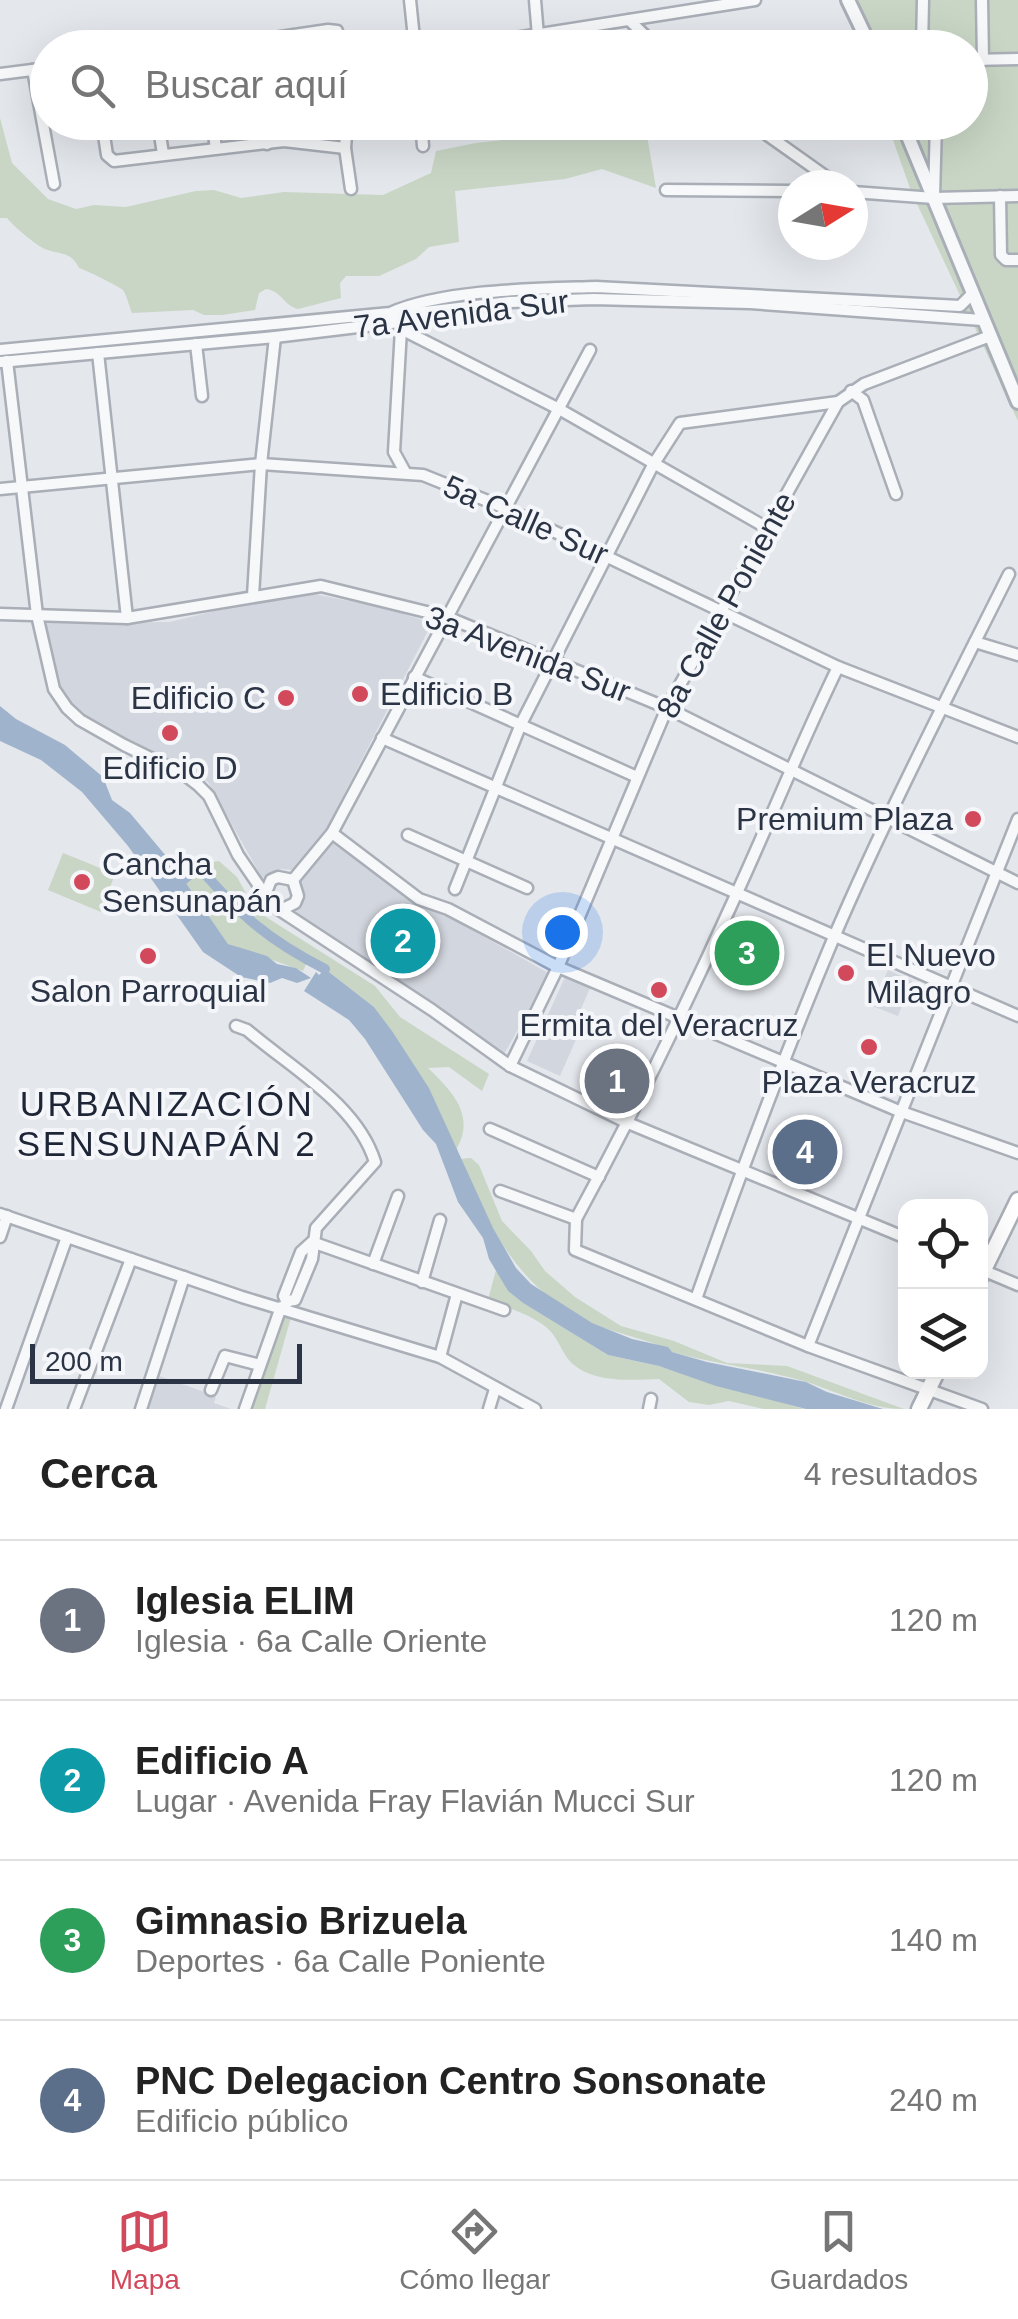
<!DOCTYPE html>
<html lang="es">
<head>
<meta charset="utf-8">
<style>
  body { margin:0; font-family:Helvetica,sans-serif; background:#f6f6f6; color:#222 }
  .controls { position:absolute; right:30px; bottom:30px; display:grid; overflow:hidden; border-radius:20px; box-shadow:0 10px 40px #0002 }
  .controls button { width:90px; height:90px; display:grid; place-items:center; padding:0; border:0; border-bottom:2px solid #e0e0e0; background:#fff; color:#222; font:50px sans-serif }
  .compass { position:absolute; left:778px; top:170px; width:90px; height:90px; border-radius:50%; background:#fff; box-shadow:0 10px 40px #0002; rotate:79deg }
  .scale { position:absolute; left:30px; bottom:25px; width:272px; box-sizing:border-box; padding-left:10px; border:5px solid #2b3445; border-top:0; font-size:28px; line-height:35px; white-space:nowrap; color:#2b3445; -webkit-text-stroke:8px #f4f6f9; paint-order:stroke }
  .you { position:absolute; left:562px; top:932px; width:35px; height:35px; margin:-25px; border:8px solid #fff; border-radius:50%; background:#1a73e8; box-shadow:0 0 0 15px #1a73e833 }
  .badge { display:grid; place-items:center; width:65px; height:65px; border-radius:50%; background:#d1495b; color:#fff; font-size:32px; font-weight:700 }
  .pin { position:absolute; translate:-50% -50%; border:5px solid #fff; box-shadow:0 2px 10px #0006 }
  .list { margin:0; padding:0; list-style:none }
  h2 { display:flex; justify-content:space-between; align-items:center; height:130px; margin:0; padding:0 40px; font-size:42px }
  h2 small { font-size:32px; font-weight:400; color:#767676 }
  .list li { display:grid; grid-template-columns:65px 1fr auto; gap:30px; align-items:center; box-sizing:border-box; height:160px; padding:0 40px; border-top:2px solid #e0e0e0 }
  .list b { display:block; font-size:38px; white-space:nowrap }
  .list p { margin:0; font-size:32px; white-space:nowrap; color:#767676 }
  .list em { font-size:32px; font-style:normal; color:#767676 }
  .icon { flex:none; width:55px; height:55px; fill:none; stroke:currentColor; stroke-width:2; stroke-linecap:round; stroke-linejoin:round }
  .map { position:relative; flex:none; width:1018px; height:1409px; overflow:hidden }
  .search { position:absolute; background:#fff; box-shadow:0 10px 40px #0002; left:30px; right:30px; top:30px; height:110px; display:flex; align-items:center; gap:25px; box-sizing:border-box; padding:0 35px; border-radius:55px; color:#767676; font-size:38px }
  .sheet { height:770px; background:#fff }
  nav { display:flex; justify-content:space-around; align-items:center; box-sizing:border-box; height:140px; border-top:2px solid #e0e0e0; background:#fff; font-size:28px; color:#767676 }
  nav a { display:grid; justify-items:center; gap:5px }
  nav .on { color:#d1495b }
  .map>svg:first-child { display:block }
  .built { fill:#d2d6de }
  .green { fill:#c9d6c5 }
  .water { fill:#9fb4cc }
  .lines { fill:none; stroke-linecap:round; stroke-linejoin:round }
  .canal { stroke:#9fb4cc; stroke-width:10 }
  .minor-casing { stroke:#a9aeb7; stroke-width:15 }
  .tertiary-casing { stroke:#a9aeb7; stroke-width:18 }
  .secondary-casing { stroke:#a9aeb7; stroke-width:19 }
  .minor { stroke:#f7f8fa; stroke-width:10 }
  .tertiary { stroke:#f7f8fa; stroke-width:12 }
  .secondary { stroke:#fff; stroke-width:14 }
  .poi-dot { fill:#d1495b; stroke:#f4f6f9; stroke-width:4 }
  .labels { text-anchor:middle; stroke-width:8; stroke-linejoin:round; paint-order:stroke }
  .street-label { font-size:32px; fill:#2b3445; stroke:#f4f6f9 }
  .poi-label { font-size:32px; fill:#2b3445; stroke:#f4f6f9 }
  .neighbourhood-label { font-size:35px; letter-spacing:2.5px; fill:#1d2536; stroke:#f4f6f9 }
</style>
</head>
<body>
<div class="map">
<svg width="1018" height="1409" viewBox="0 0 1018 1409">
  <rect width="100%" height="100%" fill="#e4e7ec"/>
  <g class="built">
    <polygon points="304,592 385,608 432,623 323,835 392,885 550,974 504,1054 298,917 296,910 302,890 293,870 281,869 262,878 208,782 83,717 70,707 57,686 44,628 47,623 170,622 268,598"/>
    <polygon points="888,970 912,981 898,1016 872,1006"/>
    <polygon points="566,975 592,984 571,1031 578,1035 560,1076 527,1061"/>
    <polygon points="159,1376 216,1396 214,1403 231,1409 147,1409"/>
  </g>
  <g class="green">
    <polygon points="844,0 1018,0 1018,421 969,315 961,313 965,306 911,191 887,123 970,122 970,48 862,47"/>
    <path d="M 0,118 L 12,163 L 48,199 L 76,209 L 94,205 L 126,207 L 196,191 L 214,190 L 241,198 L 284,192 L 383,195 L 431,173 L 436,151 L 476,143 L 645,124 L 656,188 L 602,169 L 565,179 L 455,191 L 459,242 L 429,247 L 416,259 L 379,276 L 346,276 L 340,283 L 341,298 L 298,309 C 284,306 282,291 266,289 L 259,293 L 255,310 L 222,315 L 204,315 L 193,310 L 132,313 C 129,306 127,296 123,290 C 120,287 84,269 79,268 C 71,251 60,255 45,249 C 37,246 12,225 7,218 L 0,218 Z"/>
    <polygon points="63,853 115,874 101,912 48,890"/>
    <path d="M 219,861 L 237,877 L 255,910 L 375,986 L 400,1017 L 489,1074 L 482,1091 L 449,1067 L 428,1068 C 453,1092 476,1116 456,1150 L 429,1088 L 374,1007 L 325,969 L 308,960 L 303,971 L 228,944 L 184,882 L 199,871 C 228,903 257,938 298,956 L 240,915 L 201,864 Z"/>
    <path d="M 471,1158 L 479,1165 L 502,1221 L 531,1251 L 545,1271 L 575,1297 L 621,1326 L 674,1341 L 727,1363 L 787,1366 L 904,1409 C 867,1409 835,1390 800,1380 C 758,1368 715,1364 672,1352 C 664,1344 609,1331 593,1324 C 522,1293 488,1228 460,1159 Z"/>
    <path d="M 496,1270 L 508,1291 L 523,1303 L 608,1355 L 659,1366 L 804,1409 L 764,1409 L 729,1401 L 709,1405 L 689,1402 L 659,1379 C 630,1380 589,1384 568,1359 C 560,1348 557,1336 546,1327 C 529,1314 508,1308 488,1300 Z"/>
    <polygon points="281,1310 292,1314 265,1409 247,1409"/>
  </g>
  <g class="water">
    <polygon points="0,706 16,719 65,745 103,777 112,800 130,813 172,863 228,944 267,956 277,964 296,968 311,978 297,983 282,978 270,983 241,977 203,952 128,846 82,792 41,760 0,741"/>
    <polygon points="325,969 374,1007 392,1031 429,1088 493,1228 516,1268 531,1284 592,1323 632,1339 668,1347 672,1352 707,1362 806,1382 827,1392 883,1409 806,1409 716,1386 659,1366 608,1355 523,1303 508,1291 489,1259 483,1238 458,1202 436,1144 423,1130 365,1039 349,1020 304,991 316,972 319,975"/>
  </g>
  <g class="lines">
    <path class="canal" d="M 176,886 L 199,867 C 240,915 268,940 325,969"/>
    <defs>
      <g id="minor">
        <polyline points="410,0 415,48"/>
        <polyline points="535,0 539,48"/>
        <polyline points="982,0 983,60"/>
        <polyline points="629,20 657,47"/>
        <polyline points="652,43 737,48"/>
        <polyline points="204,48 328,30 337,31 342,48"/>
        <polyline points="451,48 755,0"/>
        <polyline points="922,48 923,0"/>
        <polyline points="970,60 1018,59"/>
        <polyline points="33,70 54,184"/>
        <polyline points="0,74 48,68"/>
        <polyline points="102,122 107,155 114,161 284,141 345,148"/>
        <polyline points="158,122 163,154"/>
        <polyline points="212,122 216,148"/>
        <polyline points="264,122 267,144"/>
        <polyline points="347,122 345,148 351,189"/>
        <polyline points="421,122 423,146"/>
        <polyline points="749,122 838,185"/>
        <polyline points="666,190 793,191"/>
        <polyline points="853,192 934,198 1018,196"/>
        <polyline points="1000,196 1001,255 1006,260 1018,260"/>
        <polyline points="934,197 936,122"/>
        <polyline points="396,317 401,329 559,409 767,528"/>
        <polyline points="401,329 394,452 405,472"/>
        <polyline points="196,344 202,396"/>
        <path d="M 0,350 L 390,313 C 445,289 536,289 596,287 L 960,306 L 972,294"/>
        <polyline points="98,353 127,618"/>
        <polyline points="7,361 37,615 54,689 67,708 80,720 124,745 185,775 198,785 209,796 238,855 272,905 432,1010 510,1066 628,1123 906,1238"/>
        <polyline points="0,362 275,337 399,322 416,313 510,302 593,299 750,303 982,320"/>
        <polyline points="851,391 863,400 896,494"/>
        <polyline points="0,489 261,464 423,475 505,508 838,667 1018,737"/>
        <polyline points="253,596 261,464 275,337"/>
        <polyline points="0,614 127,618 321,586 447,617 667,708 1018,883"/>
        <polyline points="975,642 1018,655"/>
        <path d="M 838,667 C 801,743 770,821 735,897 C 686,1006 633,1114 576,1219 L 575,1250 L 808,1346 L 982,1409"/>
        <polyline points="414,677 637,777"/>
        <polyline points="382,738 1018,1016"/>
        <polyline points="332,833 419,899 448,909 558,967 899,1111 1018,1153"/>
        <polyline points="408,835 527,888"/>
        <polyline points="293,880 332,833 590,350"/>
        <polyline points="455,889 521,724 653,465 680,423 838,402"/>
        <polyline points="265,895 271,880 278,877 293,880 298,896 295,903 281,910"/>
        <path d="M 236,1026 L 247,1030 C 291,1068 357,1104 375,1162 L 316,1228 L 312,1259 L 295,1300 L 287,1301"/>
        <polyline points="510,1066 558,967 667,708 838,402 864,384 990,336"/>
        <polyline points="490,1129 599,1177"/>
        <polyline points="500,1191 576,1219"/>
        <polyline points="0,1214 242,1297 440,1357 535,1409"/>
        <polyline points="0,1237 7,1216"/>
        <polyline points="373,1264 398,1196"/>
        <polyline points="980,1269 1018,1285"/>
        <polyline points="422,1282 440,1220"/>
        <path d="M 696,1299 C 739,1177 784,1056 834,937 C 887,814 949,694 1009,574"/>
        <polyline points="287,1303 284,1296 301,1252 312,1242 504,1310"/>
        <polyline points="808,1346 1018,819"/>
        <polyline points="440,1357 457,1294"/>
        <polyline points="211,1390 225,1356 260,1365"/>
        <polyline points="6,1409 67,1237"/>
        <polyline points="74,1409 131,1259"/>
        <polyline points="141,1409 184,1277"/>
        <polyline points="245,1409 281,1307"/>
        <polyline points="489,1409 495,1389"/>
        <polyline points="649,1409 651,1399"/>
      </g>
      <g id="tertiary">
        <polyline points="848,0 871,48"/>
        <polyline points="902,122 1018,402"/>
      </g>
      <g id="secondary">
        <polyline points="980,1278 1018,1200"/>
        <polyline points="919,1409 937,1372"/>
      </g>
    </defs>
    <use href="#minor" class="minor-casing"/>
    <use href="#tertiary" class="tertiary-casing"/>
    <use href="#secondary" class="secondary-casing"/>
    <use href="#minor" class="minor"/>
    <use href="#tertiary" class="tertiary"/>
    <use href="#secondary" class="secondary"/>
  </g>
  <g class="poi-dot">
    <circle cx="360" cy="694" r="10"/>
    <circle cx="286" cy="698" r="10"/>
    <circle cx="170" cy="733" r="10"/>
    <circle cx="973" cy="819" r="10"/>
    <circle cx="82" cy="882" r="10"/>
    <circle cx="148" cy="956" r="10"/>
    <circle cx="846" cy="973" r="10"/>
    <circle cx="659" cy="990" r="10"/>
    <circle cx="869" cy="1047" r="10"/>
  </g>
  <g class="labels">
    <g class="street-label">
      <text transform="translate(461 314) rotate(-7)" y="11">7a Avenida Sur</text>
      <text transform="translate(526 520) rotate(24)" y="11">5a Calle Sur</text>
      <text transform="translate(726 605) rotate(-61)" y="11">8a Calle Poniente</text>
      <text transform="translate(528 654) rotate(21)" y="11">3a Avenida Sur</text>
    </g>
    <g class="poi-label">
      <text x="380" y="705" text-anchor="start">Edificio B</text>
      <text x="266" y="709" text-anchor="end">Edificio C</text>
      <text x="170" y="779">Edificio D</text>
      <text x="953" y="830" text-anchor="end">Premium Plaza</text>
      <text x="102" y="875" text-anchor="start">Cancha<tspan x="102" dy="37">Sensunapán</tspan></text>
      <text x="866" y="966" text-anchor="start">El Nuevo<tspan x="866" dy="37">Milagro</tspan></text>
      <text x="148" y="1002">Salon Parroquial</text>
      <text x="659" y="1036">Ermita del Veracruz</text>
      <text x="869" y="1093">Plaza Veracruz</text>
    </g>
    <g class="neighbourhood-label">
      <text x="167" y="1116">URBANIZACIÓN<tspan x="167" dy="40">SENSUNAPÁN 2</tspan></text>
    </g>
  </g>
</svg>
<div class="controls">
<button><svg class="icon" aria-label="locate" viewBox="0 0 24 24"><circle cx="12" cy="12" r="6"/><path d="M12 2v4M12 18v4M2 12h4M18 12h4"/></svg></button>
<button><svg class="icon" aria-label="layers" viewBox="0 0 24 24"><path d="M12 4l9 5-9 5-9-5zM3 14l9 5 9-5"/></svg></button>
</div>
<svg class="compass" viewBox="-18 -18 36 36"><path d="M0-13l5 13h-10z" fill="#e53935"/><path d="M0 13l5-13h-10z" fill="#767676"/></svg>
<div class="scale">200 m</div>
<div class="you"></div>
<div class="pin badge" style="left:617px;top:1081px;background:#6b7280">1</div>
<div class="pin badge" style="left:403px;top:941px;background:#0f9aa8">2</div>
<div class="pin badge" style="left:747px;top:953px;background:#2e9e5b">3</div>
<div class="pin badge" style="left:805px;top:1152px;background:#5c6f8a">4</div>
<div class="search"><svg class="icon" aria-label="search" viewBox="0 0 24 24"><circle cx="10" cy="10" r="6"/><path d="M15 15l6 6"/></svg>Buscar aquí</div>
</div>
<section class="sheet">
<h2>Cerca<small>4 resultados</small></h2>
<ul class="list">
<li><span class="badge" style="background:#6b7280">1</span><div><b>Iglesia ELIM</b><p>Iglesia · 6a Calle Oriente</p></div><em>120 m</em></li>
<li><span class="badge" style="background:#0f9aa8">2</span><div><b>Edificio A</b><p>Lugar · Avenida Fray Flavián Mucci Sur</p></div><em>120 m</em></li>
<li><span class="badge" style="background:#2e9e5b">3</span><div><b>Gimnasio Brizuela</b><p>Deportes · 6a Calle Poniente</p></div><em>140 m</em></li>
<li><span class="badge" style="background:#5c6f8a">4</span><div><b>PNC Delegacion Centro Sonsonate</b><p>Edificio público</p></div><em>240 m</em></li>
</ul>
</section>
<nav>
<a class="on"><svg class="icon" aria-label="map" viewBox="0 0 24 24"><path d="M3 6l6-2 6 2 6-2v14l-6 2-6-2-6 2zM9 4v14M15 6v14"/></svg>Mapa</a>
<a><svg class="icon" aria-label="directions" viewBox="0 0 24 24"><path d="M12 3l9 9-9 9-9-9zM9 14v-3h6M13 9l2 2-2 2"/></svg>Cómo llegar</a>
<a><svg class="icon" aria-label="saved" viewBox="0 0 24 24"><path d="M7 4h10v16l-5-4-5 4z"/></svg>Guardados</a>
</nav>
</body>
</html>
